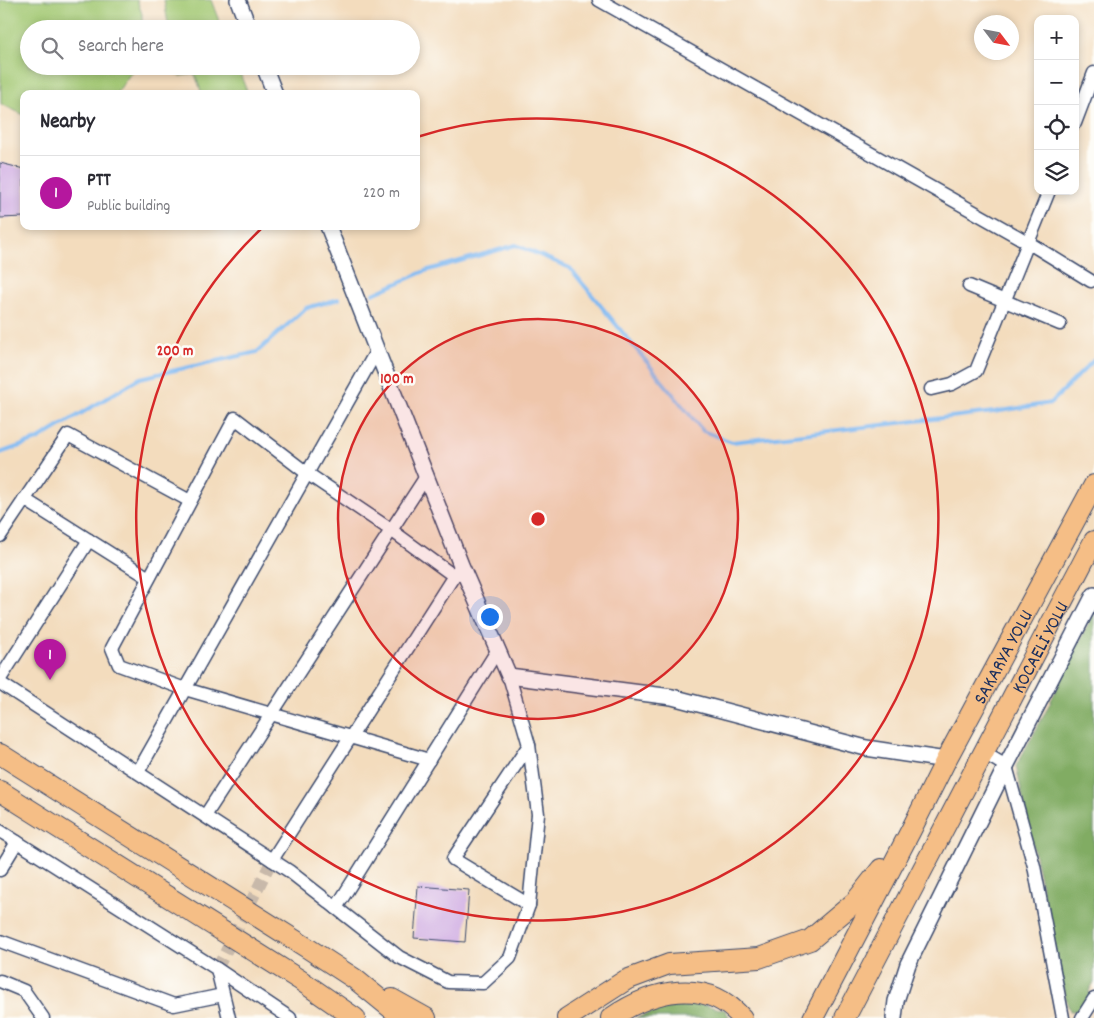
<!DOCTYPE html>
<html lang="en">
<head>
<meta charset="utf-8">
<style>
  body { margin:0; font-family:Dekko,sans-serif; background:#f2f2f3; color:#2b2b33 }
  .controls { position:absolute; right:15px; top:15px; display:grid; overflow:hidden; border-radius:10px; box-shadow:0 2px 8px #0003 }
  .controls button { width:45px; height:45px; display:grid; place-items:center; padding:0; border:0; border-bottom:1px solid #e1e1e2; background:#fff; color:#2b2b33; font:25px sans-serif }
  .compass { position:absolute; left:974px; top:15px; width:45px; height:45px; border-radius:50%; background:#fff; box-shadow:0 2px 8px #0003; rotate:122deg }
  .you { position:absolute; left:489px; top:616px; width:18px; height:18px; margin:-12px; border:4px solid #fff; border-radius:50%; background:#1a73e8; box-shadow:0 0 0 8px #1a73e833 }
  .badge { display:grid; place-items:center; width:32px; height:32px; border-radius:50%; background:#b5179e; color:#fff; font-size:16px; font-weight:700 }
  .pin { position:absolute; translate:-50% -41px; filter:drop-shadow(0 1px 2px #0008) }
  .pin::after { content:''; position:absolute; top:26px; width:18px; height:15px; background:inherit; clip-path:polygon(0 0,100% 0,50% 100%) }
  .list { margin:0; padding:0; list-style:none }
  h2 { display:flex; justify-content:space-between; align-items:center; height:65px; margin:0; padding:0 20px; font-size:21px }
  h2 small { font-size:16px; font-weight:400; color:#7c7c81 }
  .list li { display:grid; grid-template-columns:32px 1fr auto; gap:15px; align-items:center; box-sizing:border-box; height:75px; padding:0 20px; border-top:1px solid #e1e1e2 }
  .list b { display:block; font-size:19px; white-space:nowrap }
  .list p { margin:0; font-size:16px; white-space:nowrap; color:#7c7c81 }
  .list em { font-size:16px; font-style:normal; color:#7c7c81 }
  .icon { flex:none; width:28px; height:28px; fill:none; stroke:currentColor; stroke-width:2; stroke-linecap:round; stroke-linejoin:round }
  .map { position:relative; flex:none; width:1094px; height:1018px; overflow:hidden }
  .search { position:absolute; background:#fff; box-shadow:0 2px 8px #0003; left:20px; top:20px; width:400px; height:55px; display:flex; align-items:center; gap:12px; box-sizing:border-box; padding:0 18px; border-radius:28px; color:#7c7c81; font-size:19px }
  .panel { position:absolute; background:#fff; box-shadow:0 2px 8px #0003; left:20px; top:90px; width:400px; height:140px; border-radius:10px }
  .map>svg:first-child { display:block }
  .green { fill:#a2c872; stroke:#5e7c68 }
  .forest { fill:#81ac64; stroke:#4e6e61 }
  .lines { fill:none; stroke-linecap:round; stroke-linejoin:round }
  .stream { stroke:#82baf2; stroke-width:4 }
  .building { fill:#d0ade3 }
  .minor-tunnel { stroke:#c8b9aa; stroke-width:12; stroke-dasharray:12 6; stroke-linecap:butt }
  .minor-casing { stroke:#3b496c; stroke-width:15 }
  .tertiary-casing { stroke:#3b496c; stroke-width:18 }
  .trunk-casing { stroke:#3b496c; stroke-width:22 }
  .minor { stroke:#fff; stroke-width:12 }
  .tertiary { stroke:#fff; stroke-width:15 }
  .trunk { stroke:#f5be86; stroke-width:20 }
  .ring { fill:none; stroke:#d62828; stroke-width:2.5 }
  .labels { text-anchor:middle; stroke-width:5; stroke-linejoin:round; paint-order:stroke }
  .street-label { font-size:19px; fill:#1b2f5e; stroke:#fdfcf7 }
  .centre { fill:#d62828; stroke:#fdfcf7; stroke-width:2.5 }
  .ring-label { font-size:15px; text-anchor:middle; font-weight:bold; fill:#d62828; stroke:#fdfcf7; stroke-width:5; stroke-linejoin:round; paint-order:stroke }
</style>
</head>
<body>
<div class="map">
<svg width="1094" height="1018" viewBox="0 0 1094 1018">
  <rect width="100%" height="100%" fill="#fdfcf7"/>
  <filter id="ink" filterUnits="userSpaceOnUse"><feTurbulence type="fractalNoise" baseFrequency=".02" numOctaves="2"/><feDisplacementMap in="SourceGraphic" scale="10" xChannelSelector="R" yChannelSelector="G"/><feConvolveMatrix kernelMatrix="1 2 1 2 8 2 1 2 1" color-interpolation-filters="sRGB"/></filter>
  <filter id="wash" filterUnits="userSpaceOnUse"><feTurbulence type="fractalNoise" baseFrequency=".0096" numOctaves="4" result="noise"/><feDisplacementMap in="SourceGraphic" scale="20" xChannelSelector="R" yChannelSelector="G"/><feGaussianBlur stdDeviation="1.12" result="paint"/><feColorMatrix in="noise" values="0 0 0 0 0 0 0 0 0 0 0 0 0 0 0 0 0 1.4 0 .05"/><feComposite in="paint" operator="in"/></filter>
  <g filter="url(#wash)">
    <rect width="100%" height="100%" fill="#f3dcbd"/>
    <g class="green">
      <polygon points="0,0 137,0 142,14 142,29 29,29 29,66 134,66 133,70 116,94 24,94 24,115 1,104"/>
      <polygon points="164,0 211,0 222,29 169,29"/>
      <polygon points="164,66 237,66 248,94 202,94 195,74 180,76 164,68"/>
    </g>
    <g class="forest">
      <polygon points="1094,612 1094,982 1089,991 1091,999 1083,1011 1070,1011 1065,997 1016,766 1044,715"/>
      <polygon points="688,1001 725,1010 730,1018 636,1018"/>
    </g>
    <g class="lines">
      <g class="stream">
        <polyline points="373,294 425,271 516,245 570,268 703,431 732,442 994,412 1051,403 1094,360"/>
        <polyline points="0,453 37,440 140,378 257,352 306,308 339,299"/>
      </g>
    </g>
    <g id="blocks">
      <g class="building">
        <polygon points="0,163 24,169 24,217 0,218"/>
        <polygon points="418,886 469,890 465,942 414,938"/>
      </g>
    </g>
  </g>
  <g filter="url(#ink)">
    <use href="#blocks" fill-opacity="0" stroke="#3b496c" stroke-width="1"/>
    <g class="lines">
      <polyline class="minor-tunnel" points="217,969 272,860"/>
      <defs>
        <g id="minor">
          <polyline points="599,0 1029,243 1091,281"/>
          <polyline points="1075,123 1094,73"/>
          <polyline points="969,286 1060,324"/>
          <polyline points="931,389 952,384 976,371 1049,191"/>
          <polyline points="24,499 149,578"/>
          <polyline points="0,536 68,435 190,501"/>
          <polyline points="0,679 89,540"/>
          <polyline points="0,683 289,871 399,957 448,982 483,983 510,958 529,905 538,814 529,745 509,676"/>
          <polyline points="529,745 453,859 529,905"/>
          <polyline points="984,753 1006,766 1034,866 1063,1018"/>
          <polyline points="429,760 185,689 119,665 112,648 235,418 308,474 391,530 454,576"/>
          <polyline points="138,772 377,350"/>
          <polyline points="205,816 427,475"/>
          <polyline points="0,831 217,969 229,1018"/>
          <polyline points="272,860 457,571"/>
          <polyline points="0,870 17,842"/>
          <polyline points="336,908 497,651"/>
          <polyline points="0,941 174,1005 223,995"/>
          <polyline points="217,969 290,1018"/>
          <polyline points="0,981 24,991 43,1018"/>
          <polyline points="1082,1018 1094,999"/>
        </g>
        <g id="tertiary">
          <polyline points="238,0 249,29"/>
          <polyline points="264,66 275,94"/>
          <polyline points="328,226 461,565 509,676 672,697 866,748 946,760"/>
          <polyline points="894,1018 896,1001 908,964 1006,766 1094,595"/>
        </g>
        <g id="trunk">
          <polyline points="0,754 309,949 355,979 403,1018"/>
          <polyline points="0,791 300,980 355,1018"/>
          <polyline points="392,999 426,1018"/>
          <polyline points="567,1018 626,980 669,964 759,958 810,940 855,902 881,869"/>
          <path d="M 611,1018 C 652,990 706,976 742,1018"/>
          <path id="s1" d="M 813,1018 L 911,830 L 946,760 L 1094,485"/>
          <path id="s2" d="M 845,1018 L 1094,541"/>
        </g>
      </defs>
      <use href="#minor" class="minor-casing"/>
      <use href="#tertiary" class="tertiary-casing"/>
      <use href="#trunk" class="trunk-casing"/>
      <use href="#minor" class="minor"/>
      <use href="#tertiary" class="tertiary"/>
      <use href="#trunk" class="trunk"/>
    </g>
  </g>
  <circle cx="538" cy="519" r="200" fill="#d62828" fill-opacity=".12"/>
  <g class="ring">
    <circle cx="538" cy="519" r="200"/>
    <path d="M417 137A401 401 0 1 1 262 228"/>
  </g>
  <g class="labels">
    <g class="street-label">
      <text dy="7" stroke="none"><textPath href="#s2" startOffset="419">KOCAELİ YOLU</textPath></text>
      <text dy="7" stroke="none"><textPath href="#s1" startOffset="408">SAKARYA YOLU</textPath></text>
    </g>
  </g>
  <circle cx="538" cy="519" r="8" class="centre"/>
  <g class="ring-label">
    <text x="175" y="355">200 m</text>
    <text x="397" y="383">100 m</text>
  </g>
</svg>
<div class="controls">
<button>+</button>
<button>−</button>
<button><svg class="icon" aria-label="locate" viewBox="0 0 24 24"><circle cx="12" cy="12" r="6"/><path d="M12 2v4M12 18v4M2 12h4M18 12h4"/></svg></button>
<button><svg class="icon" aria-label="layers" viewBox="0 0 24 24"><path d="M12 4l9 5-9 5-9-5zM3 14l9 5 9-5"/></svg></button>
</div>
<svg class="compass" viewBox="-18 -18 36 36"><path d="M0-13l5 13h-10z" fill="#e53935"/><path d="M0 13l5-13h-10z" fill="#7c7c81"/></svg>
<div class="you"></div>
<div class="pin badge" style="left:50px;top:680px">1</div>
<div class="search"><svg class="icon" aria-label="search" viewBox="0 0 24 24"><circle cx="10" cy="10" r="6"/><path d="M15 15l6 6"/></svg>Search here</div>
<section class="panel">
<h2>Nearby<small></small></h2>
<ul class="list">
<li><span class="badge">1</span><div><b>PTT</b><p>Public building</p></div><em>220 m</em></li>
</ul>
</section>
</div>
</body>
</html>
